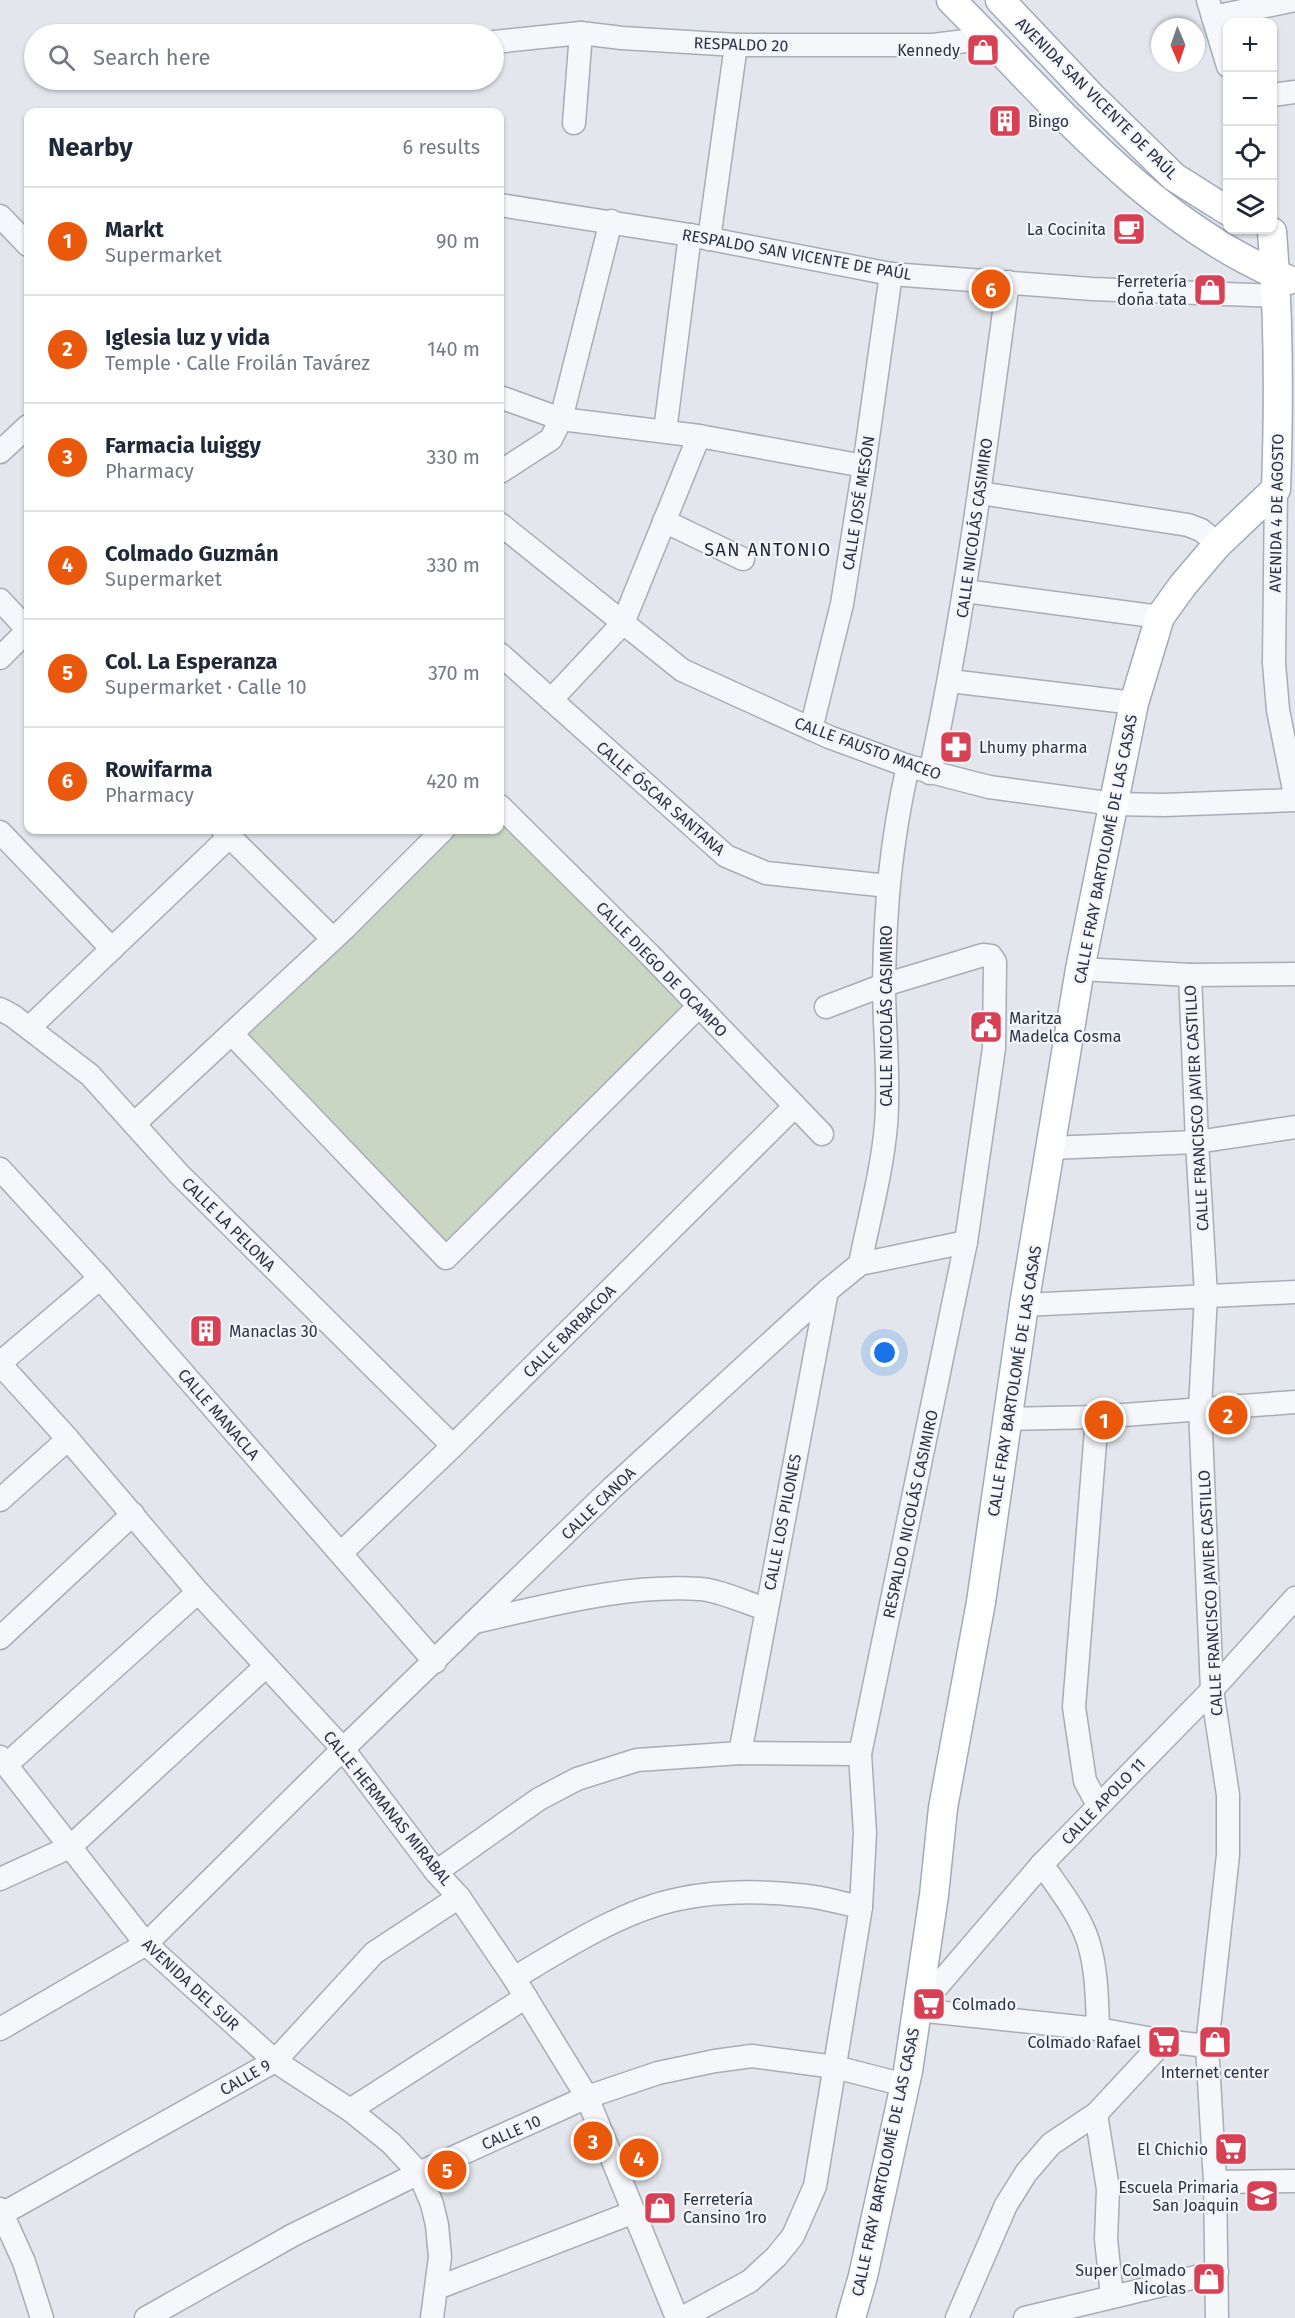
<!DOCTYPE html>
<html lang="en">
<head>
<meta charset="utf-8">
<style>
  body { margin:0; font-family:"Fira Sans",sans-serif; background:#f2f2f3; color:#1f2937 }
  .controls { position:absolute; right:18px; top:18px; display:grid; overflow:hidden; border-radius:12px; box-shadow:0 2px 4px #0004 }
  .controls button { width:54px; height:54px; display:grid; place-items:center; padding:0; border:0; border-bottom:2px solid #e0e1e3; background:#fff; color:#1f2937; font:30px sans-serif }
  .compass { position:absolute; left:1151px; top:18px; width:54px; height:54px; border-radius:50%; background:#fff; box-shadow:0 2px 4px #0004; rotate:178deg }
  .you { position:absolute; left:885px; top:1353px; width:21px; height:21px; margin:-15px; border:4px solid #fff; border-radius:50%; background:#1a73e8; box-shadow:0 0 0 9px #1a73e833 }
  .badge { display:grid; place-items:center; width:39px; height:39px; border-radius:50%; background:#ea580c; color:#fff; font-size:20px; font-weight:700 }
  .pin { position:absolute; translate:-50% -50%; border:3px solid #fff; box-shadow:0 2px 6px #0006 }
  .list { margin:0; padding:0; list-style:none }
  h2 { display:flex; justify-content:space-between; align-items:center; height:78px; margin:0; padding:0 24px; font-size:26px }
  h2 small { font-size:20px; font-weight:400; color:#747a83 }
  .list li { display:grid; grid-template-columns:39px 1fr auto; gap:18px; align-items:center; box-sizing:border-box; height:108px; padding:0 24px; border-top:2px solid #e0e1e3 }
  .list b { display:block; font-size:22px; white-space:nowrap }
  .list p { margin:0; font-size:20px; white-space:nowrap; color:#747a83 }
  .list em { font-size:20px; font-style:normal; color:#747a83 }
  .icon { flex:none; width:33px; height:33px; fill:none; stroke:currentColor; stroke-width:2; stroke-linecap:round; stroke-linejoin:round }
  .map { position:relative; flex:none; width:1295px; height:2318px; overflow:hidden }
  .search { position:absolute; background:#fff; box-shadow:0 2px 4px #0004; left:24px; top:24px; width:480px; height:66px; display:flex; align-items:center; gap:15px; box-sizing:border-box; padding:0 21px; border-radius:33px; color:#747a83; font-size:22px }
  .panel { position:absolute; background:#fff; box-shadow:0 2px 4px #0004; left:24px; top:108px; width:480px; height:726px; border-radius:12px }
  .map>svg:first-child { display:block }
  .green { fill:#c8d6c3 }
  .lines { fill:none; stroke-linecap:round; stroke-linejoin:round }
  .minor-casing { stroke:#a7adb7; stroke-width:25 }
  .major-casing { stroke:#a1aab9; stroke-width:31 }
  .minor { stroke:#f6f7fa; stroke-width:22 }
  .major { stroke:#fff; stroke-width:28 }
  .labels { text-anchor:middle; stroke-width:4.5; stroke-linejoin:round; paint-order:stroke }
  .street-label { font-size:16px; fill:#293346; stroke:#f3f5f9 }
  .poi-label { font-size:16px; fill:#293346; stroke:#f3f5f9; text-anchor:end }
  .neighbourhood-label { font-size:18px; letter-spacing:1.5px; fill:#1b2437; stroke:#f3f5f9 }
</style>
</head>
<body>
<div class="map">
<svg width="1295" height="2318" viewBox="0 0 1295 2318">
  <rect width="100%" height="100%" fill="#e3e6ec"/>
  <polygon class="green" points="500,816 689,1008 446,1246 246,1035 447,830 500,830"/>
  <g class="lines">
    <defs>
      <g id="minor">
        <polyline points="1208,0 1228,66"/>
        <polyline points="1213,17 1295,0"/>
        <polyline points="494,42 581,33 622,38 736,45 933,45 990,38"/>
        <polyline points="1272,95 1295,92"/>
        <polyline points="574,123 581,33"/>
        <polyline points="500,205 690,235 891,274 1092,289 1276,296"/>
        <polyline points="0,216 28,245"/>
        <polyline points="709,239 736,45"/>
        <polyline points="500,397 561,419 699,436 864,466"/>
        <polyline points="665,431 690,235"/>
        <polyline points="0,452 28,426"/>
        <polyline points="500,472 551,439 561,419 611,221"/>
        <polyline points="1276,489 1274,663 1278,710 1295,795"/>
        <polyline points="980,493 1188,525 1201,530 1218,544"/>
        <polyline points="664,521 743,559"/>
        <polyline points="500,524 682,670 829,737 908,766 989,787 1114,804 1164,805 1295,800"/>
        <polyline points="965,591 1160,617"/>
        <polyline points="0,600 28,630"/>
        <polyline points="500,654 726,856 766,873 888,886"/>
        <polyline points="0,658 28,630"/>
        <polyline points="950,681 1134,703"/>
        <polyline points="551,700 623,623 699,436"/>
        <polyline points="811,729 842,604 864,466 891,274"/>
        <path d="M 930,773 C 965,610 986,446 1008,282"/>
        <polyline points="500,806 650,955 822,1134"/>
        <polyline points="223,830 333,939"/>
        <polyline points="0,832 112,949"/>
        <polyline points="1080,969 1190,975 1295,974"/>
        <polyline points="1190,975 1197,1142 1206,1295 1200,1408 1212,1690 1228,1795 1228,1855 1207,2046 1215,2182 1217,2318"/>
        <polyline points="0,1009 13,1016 90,1075 179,1174 453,1446"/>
        <polyline points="29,1028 230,836"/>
        <polyline points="232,1034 446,1258 699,1006"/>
        <polyline points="134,1124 345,928 443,830"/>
        <polyline points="1050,1148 1197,1142 1295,1127"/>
        <polyline points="0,1169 100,1278 435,1662"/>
        <path d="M 860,1264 C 869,1218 882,1172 886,1125 C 890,1078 884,1031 884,984 C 885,907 891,841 908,766"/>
        <polyline points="1024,1305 1295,1292"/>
        <polyline points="0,1363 100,1278"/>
        <polyline points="0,1364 68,1439 198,1592 343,1749 436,1872 459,1897 514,1978 587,2097 677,2318"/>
        <polyline points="1097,1417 1074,1707 1085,1781 1098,1805"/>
        <polyline points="1008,1419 1097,1417 1295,1402"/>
        <polyline points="0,1500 68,1439"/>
        <polyline points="341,1553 453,1446 795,1106"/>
        <path d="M 474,1622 C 547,1606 624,1584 700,1589 C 719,1590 746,1603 766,1609"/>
        <polyline points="0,1638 133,1514"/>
        <polyline points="740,1753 827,1291"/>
        <polyline points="0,1757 146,1944 275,2061 350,2110 391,2143 419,2173 432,2204 437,2225 440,2257 432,2318"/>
        <polyline points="6,1765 198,1592"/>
        <path d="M 1042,1864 C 1058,1888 1079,1913 1088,1941 C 1097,1969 1097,2000 1098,2029"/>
        <polyline points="436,1872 539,1799 577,1779 637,1760 740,1753 860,1754"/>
        <polyline points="0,1879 70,1847 266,1666"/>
        <path d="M 514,1978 C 563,1949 623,1910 679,1899 C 717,1891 759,1891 798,1895 C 819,1896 840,1903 861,1907"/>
        <polyline points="917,2010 1042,1864 1212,1690 1295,1598"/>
        <polyline points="917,2010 1098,2029 1164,2041 1207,2046"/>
        <polyline points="0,2029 146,1944 343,1749 612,1488 827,1291 860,1264 966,1242"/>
        <polyline points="350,2110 526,1997"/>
        <polyline points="1096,2114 1108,2189 1106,2239 1112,2296"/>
        <polyline points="1215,2182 1295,2181"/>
        <polyline points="0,2209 24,2262 42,2318"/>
        <polyline points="0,2215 275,2061 374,1953 459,1897"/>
        <polyline points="437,2288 634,2212"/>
        <polyline points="146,2318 293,2235 419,2173 587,2097 658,2073 715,2061 752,2056 835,2067 905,2085"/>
        <polyline points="682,2318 750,2281 776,2257 793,2236 815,2186 861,1907 865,1833 860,1754 966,1242 994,1048 995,962 991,956 983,955 884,985 826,1007"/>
        <polyline points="957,2318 1006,2205 1026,2173 1051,2144 1096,2114 1164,2041"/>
        <polyline points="1025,2318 1217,2272"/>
      </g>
      <g id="major">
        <path d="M 951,0 C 1054,103 1151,224 1289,280"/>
        <polyline points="1000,0 1089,94 1174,177 1228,211"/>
        <path d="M 851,2318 L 863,2276 L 908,2071 L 934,1895 L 943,1808 L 981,1602 L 1024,1305 L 1080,969 L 1134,703 L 1160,617 L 1183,585 L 1218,544 L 1276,489 C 1279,404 1279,318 1272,232"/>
      </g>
    </defs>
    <use href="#minor" class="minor-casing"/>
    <use href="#major" class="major-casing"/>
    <use href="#minor" class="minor"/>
    <use href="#major" class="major"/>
  </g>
  <defs>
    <symbol id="shop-square" viewBox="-11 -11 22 22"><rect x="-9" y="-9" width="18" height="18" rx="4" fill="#d84155" stroke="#f3f5f9"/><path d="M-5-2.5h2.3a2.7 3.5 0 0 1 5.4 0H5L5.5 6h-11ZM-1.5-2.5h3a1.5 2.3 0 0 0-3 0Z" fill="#fff"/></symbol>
    <symbol id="building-square" viewBox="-11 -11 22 22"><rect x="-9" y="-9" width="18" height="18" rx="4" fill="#d84155" stroke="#f3f5f9"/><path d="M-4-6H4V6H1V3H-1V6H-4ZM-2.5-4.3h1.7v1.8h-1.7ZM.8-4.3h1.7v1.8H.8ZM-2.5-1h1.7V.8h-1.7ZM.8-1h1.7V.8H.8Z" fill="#fff"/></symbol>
    <symbol id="cafe-square" viewBox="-11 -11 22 22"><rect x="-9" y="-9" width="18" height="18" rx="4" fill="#d84155" stroke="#f3f5f9"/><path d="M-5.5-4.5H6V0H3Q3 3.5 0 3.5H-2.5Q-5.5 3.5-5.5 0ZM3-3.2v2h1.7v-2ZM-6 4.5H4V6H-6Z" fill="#fff"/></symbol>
    <symbol id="pharmacy-square" viewBox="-11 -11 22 22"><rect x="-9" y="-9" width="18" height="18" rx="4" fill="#d84155" stroke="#f3f5f9"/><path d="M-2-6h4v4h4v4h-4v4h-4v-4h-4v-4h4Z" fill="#fff"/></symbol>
    <symbol id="civic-square" viewBox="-11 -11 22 22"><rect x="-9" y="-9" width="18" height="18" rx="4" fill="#d84155" stroke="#f3f5f9"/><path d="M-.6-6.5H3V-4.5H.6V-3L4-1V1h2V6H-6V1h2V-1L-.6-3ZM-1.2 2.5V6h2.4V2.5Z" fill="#fff"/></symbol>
    <symbol id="supermarket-square" viewBox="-11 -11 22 22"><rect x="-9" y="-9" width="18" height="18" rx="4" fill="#d84155" stroke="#f3f5f9"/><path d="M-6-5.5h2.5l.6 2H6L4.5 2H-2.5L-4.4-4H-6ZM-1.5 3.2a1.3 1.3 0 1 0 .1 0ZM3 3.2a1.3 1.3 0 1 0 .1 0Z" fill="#fff"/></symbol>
    <symbol id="school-square" viewBox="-11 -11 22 22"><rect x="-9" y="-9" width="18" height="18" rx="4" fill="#d84155" stroke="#f3f5f9"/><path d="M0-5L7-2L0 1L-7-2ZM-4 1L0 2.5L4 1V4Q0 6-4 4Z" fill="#fff"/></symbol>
  </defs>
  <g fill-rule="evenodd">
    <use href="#shop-square" x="964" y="31" width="38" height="38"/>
    <use href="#building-square" x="986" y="102" width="38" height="38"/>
    <use href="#cafe-square" x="1110" y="210" width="38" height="38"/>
    <use href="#shop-square" x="1191" y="271" width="38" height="38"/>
    <use href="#pharmacy-square" x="937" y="728" width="38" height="38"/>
    <use href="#civic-square" x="967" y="1008" width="38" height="38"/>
    <use href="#building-square" x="187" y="1312" width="38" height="38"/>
    <use href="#supermarket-square" x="910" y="1985" width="38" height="38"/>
    <use href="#supermarket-square" x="1145" y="2023" width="38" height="38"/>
    <use href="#shop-square" x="1196" y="2023" width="38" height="38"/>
    <use href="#supermarket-square" x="1212" y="2130" width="38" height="38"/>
    <use href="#school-square" x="1243" y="2177" width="38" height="38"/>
    <use href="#shop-square" x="641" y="2189" width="38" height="38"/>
    <use href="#shop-square" x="1190" y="2260" width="38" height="38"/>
  </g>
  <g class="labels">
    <g class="street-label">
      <text transform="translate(741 44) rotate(2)" y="6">RESPALDO 20</text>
      <text transform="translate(1097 98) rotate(45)" y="6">AVENIDA SAN VICENTE DE PAÚL</text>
      <text transform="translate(797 254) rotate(10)" y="6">RESPALDO SAN VICENTE DE PAÚL</text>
      <text transform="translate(858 503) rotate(-81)" y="6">CALLE JOSÉ MESÓN</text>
      <text transform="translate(1276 513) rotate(-89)" y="6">AVENIDA 4 DE AGOSTO</text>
      <text transform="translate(974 528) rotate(-82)" y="6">CALLE NICOLÁS CASIMIRO</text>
      <text transform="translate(868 748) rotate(20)" y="6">CALLE FAUSTO MACEO</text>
      <text transform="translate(661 798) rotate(41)" y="6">CALLE ÓSCAR SANTANA</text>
      <text transform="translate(1105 849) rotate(-79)" y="6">CALLE FRAY BARTOLOMÉ DE LAS CASAS</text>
      <text transform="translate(662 969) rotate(46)" y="6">CALLE DIEGO DE OCAMPO</text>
      <text transform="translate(886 1016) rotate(-90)" y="6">CALLE NICOLÁS CASIMIRO</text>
      <text transform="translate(1196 1108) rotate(-93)" y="6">CALLE FRANCISCO JAVIER CASTILLO</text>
      <text transform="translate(229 1224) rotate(45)" y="6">CALLE LA PELONA</text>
      <text transform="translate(569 1331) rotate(-45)" y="6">CALLE BARBACOA</text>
      <text transform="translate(1014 1381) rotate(-81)" y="6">CALLE FRAY BARTOLOMÉ DE LAS CASAS</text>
      <text transform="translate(219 1414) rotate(49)" y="6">CALLE MANACLA</text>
      <text transform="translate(598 1503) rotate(-44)" y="6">CALLE CANOA</text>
      <text transform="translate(910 1514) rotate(-78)" y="6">RESPALDO NICOLÁS CASIMIRO</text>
      <text transform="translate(782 1522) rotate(-79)" y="6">CALLE LOS PILONES</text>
      <text transform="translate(1210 1593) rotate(-93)" y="6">CALLE FRANCISCO JAVIER CASTILLO</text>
      <text transform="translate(1103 1801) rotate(-46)" y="6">CALLE APOLO 11</text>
      <text transform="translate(388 1808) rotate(51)" y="6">CALLE HERMANAS MIRABAL</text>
      <text transform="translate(191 1984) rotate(43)" y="6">AVENIDA DEL SUR</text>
      <text transform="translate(245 2077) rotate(-30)" y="6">CALLE 9</text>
      <text transform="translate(511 2132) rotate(-24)" y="6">CALLE 10</text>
      <text transform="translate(885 2162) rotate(-78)" y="6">CALLE FRAY BARTOLOMÉ DE LAS CASAS</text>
    </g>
    <g class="poi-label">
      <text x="960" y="56">Kennedy</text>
      <text x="1028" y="127" text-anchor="start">Bingo</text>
      <text x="1106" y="235">La Cocinita</text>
      <text x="1187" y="287">Ferretería<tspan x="1187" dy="18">doña tata</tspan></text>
      <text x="979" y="753" text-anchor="start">Lhumy pharma</text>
      <text x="1009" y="1024" text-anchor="start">Maritza<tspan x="1009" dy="18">Madelca Cosma</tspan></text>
      <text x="229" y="1337" text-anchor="start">Manaclas 30</text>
      <text x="952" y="2010" text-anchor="start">Colmado</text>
      <text x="1141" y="2048">Colmado Rafael</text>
      <text x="1215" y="2078" text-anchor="middle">Internet center</text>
      <text x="1208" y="2155">El Chichio</text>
      <text x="1239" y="2193">Escuela Primaria<tspan x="1239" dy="18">San Joaquin</tspan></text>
      <text x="683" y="2205" text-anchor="start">Ferretería<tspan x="683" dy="18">Cansino 1ro</tspan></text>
      <text x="1186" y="2276">Super Colmado<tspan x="1186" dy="18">Nicolas</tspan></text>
    </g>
    <g class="neighbourhood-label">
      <text x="768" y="556">SAN ANTONIO</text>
    </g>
  </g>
</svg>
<div class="controls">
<button>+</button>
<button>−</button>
<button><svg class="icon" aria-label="locate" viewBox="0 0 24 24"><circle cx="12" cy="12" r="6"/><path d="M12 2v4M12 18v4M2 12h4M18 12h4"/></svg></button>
<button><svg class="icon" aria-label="layers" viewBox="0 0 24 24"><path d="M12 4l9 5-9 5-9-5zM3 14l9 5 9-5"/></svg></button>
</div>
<svg class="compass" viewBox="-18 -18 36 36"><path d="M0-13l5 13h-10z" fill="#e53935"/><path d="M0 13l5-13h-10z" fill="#747a83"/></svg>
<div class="you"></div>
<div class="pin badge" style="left:1104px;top:1420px">1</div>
<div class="pin badge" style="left:1228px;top:1415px">2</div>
<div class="pin badge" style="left:593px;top:2141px">3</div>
<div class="pin badge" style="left:639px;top:2158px">4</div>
<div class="pin badge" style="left:447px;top:2170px">5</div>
<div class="pin badge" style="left:991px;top:289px">6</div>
<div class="search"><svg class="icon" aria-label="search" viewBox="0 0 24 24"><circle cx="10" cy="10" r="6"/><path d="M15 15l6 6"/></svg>Search here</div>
<section class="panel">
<h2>Nearby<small>6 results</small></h2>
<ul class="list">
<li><span class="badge">1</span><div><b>Markt</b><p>Supermarket</p></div><em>90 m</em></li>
<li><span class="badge">2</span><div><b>Iglesia luz y vida</b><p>Temple · Calle Froilán Tavárez</p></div><em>140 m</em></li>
<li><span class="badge">3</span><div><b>Farmacia luiggy</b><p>Pharmacy</p></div><em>330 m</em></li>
<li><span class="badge">4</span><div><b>Colmado Guzmán</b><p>Supermarket</p></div><em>330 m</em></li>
<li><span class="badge">5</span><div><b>Col. La Esperanza</b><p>Supermarket · Calle 10</p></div><em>370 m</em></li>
<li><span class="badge">6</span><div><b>Rowifarma</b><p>Pharmacy</p></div><em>420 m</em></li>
</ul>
</section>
</div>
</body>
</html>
